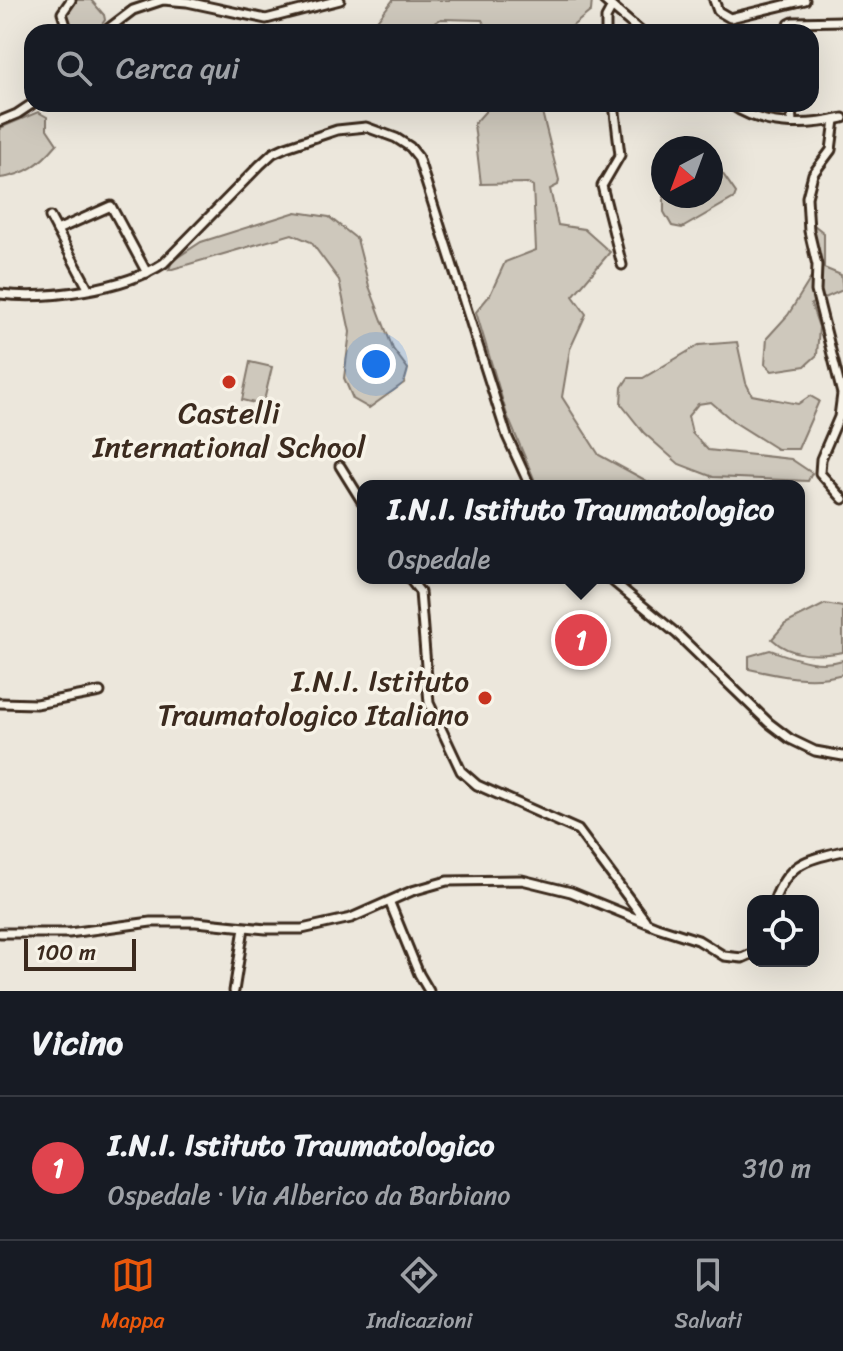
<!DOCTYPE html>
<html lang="it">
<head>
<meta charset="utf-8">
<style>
  body { margin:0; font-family:Sriracha,sans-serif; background:#242831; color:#f1f3f6 }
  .controls { position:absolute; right:24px; bottom:24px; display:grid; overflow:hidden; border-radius:16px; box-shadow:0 8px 32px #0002 }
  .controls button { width:72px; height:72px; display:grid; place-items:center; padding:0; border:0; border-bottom:2px solid #363941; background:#171b24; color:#f1f3f6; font:40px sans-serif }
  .compass { position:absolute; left:651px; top:136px; width:72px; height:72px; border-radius:50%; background:#171b24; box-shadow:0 8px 32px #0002; rotate:221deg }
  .scale { position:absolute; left:24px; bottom:20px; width:112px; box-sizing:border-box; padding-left:8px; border:4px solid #3b2a1e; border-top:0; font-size:22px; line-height:28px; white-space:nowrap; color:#3b2a1e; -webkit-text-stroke:6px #f7f3e8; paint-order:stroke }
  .you { position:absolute; left:376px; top:364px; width:28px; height:28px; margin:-20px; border:6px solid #fff; border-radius:50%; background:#1a73e8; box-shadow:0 0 0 12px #1a73e833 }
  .badge { display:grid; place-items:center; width:52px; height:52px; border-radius:50%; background:#ea580c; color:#fff; font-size:26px; font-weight:700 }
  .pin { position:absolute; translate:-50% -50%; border:4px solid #fff; box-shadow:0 2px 8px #0006 }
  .popup { position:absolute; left:357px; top:480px; width:448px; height:104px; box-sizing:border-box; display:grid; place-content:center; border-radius:16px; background:#171b24; filter:drop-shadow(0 2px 6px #0005); font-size:26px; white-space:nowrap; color:#9ea1a6 }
  .popup b { font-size:30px; color:#f1f3f6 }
  .popup::after { content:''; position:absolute; left:50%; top:100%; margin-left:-16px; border:16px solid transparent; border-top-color:#171b24 }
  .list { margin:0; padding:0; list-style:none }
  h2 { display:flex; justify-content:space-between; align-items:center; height:104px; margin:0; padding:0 32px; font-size:34px }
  h2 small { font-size:26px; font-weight:400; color:#9ea1a6 }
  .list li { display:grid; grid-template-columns:52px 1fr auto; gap:24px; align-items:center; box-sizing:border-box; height:144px; padding:0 32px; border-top:2px solid #363941 }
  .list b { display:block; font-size:30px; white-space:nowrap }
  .list p { margin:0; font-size:26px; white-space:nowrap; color:#9ea1a6 }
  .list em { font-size:26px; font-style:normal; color:#9ea1a6 }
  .icon { flex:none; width:44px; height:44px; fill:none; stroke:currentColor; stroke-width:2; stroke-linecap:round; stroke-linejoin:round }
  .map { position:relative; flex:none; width:843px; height:991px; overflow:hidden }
  .search { position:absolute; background:#171b24; box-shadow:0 8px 32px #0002; left:24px; right:24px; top:24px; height:88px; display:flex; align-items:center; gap:20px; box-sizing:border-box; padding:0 28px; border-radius:24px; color:#9ea1a6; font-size:30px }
  .sheet { height:248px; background:#171b24 }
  nav { display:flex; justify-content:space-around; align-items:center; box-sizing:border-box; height:112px; border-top:2px solid #363941; background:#171b24; font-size:22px; color:#9ea1a6 }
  nav a { display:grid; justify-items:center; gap:4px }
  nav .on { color:#ea580c }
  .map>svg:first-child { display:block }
  .green { fill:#cec8bc; stroke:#84796d; stroke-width:2 }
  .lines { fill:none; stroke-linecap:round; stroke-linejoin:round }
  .street-casing { stroke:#3b2a1e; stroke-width:13 }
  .street { stroke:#f7f3e8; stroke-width:7 }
  .poi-dot { fill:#c8321e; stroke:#f7f3e8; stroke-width:3 }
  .labels { text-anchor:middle; stroke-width:7; stroke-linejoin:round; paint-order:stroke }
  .poi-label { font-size:30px; fill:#3b2a1e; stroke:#f7f3e8 }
</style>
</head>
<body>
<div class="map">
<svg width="843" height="991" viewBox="0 0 843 991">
  <rect width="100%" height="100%" fill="#ece7dc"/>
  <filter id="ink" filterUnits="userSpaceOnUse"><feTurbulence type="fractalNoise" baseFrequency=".0125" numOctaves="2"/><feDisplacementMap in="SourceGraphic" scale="16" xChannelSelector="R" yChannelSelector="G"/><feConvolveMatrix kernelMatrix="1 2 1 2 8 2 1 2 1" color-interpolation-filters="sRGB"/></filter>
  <g filter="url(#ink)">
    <g class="green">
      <path d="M 74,0 L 91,0 L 104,15 L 105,20 L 96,32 L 73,32 C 66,18 65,13 74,0 Z"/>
      <polygon points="393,0 592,0 591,11 565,32 488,32 482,20 441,19 419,32 368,32"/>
      <polygon points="492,104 540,104 559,180 558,185 550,189 558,225 584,229 610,252 573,296 586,314 570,349 562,397 599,455 656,486 537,486 507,415 476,312 490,295 505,262 536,250 533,186 528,183 481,184 474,124"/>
      <path d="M 38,112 L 47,117 L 47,129 L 57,144 C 40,164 26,175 0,178 L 0,128 Z"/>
      <polygon points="711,166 718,167 736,193 734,198 682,228 672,226 664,212 664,196 711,196"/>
      <polygon points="296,212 329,217 357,239 369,286 393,349 408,369 404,383 369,408 353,399 344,378 350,332 339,280 311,242 292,234 169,270 172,261 201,242"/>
      <polygon points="814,225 824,233 824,268 841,275 843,290 811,304 819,327 817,355 805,366 772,371 765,364 767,338 788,315 814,273 807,227"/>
      <polygon points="737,342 746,383 752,395 798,404 810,396 819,401 798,449 777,449 734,422 711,402 698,404 688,416 692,433 708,450 791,459 812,473 808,481 713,477 679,464 644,433 621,404 622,387 628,378 643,378 699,345"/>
      <polygon points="250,362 272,367 263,405 242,400"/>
      <path d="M 825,604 L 843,607 L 843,652 C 818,656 792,658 772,639 L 785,624 Z"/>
      <path d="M 770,650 C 794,658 818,668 843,660 L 843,674 C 811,683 780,676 749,669 L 749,656 Z"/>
    </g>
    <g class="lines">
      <defs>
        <g id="street">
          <polyline points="604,0 641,32"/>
          <polyline points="714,0 718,11 730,18 805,0"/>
          <polyline points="68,32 62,13 71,0"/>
          <polyline points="104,32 133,10 163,0 187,2 266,19 340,0"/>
          <polyline points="606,32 606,18 612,7"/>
          <polyline points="788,32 789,24 793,22 843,21"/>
          <polyline points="614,104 620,155 602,186 622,265"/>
          <path d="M 730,104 C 762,127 805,127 843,118"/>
          <polyline points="791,104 792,123"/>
          <polyline points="835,120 831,150 813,174 807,197 809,231 817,265 816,291 842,394 839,417 821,459 820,473 843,499"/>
          <polyline points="0,121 17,114 32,104"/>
          <polyline points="50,217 88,288"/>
          <polyline points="57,230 111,206 147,273"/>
          <path d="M 0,294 C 46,300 125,289 164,263 L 260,165 L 273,153 L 286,147 L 337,130 L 366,127 L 396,138 L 410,147 L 418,157 L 507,436 L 530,486"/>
          <polyline points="340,466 363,503"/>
          <polyline points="409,578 420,592 429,703 461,771 477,785 578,830 645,920"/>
          <polyline points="609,578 677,634 769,723 790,739 815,751 843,756"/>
          <polyline points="0,703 36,704 100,692"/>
          <path d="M 774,901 C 788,863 805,860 843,851"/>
          <polyline points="390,903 419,974 429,991"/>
          <polyline points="0,933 69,933 151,922 196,922 266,929 302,929 351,918 412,891 447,881 522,880 571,892 657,927 698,940 724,956 742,958 753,953"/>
          <polyline points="234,991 244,928"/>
        </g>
      </defs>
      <use href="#street" class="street-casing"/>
      <use href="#street" class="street"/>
    </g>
  </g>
  <g class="poi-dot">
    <circle cx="229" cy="382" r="8"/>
    <circle cx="485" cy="698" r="8"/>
  </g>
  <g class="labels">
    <g class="poi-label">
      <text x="229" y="423">Castelli<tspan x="229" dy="34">International School</tspan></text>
      <text x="469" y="691" text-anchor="end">I.N.I. Istituto<tspan x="469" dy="34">Traumatologico Italiano</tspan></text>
    </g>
  </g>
</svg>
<div class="controls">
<button><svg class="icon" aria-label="locate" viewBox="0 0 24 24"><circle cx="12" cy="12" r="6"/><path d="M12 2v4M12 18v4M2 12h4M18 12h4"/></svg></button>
</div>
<svg class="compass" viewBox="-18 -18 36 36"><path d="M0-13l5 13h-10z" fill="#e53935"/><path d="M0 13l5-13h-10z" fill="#9ea1a6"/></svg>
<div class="scale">100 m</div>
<div class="you"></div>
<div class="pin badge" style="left:581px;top:640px;background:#e0444e">1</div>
<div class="popup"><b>I.N.I. Istituto Traumatologico</b>Ospedale</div>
<div class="search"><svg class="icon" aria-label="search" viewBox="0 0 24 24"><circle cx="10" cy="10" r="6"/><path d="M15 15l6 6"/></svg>Cerca qui</div>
</div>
<section class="sheet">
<h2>Vicino<small></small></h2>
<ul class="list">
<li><span class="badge" style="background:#e0444e">1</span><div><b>I.N.I. Istituto Traumatologico</b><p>Ospedale · Via Alberico da Barbiano</p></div><em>310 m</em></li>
</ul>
</section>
<nav>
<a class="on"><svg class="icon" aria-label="map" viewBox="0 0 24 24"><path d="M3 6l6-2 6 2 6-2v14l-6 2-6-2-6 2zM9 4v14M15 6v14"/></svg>Mappa</a>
<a><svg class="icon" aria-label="directions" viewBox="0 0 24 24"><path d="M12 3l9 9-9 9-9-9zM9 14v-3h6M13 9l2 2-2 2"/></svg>Indicazioni</a>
<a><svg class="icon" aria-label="saved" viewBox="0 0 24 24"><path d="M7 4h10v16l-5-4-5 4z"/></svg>Salvati</a>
</nav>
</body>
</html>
